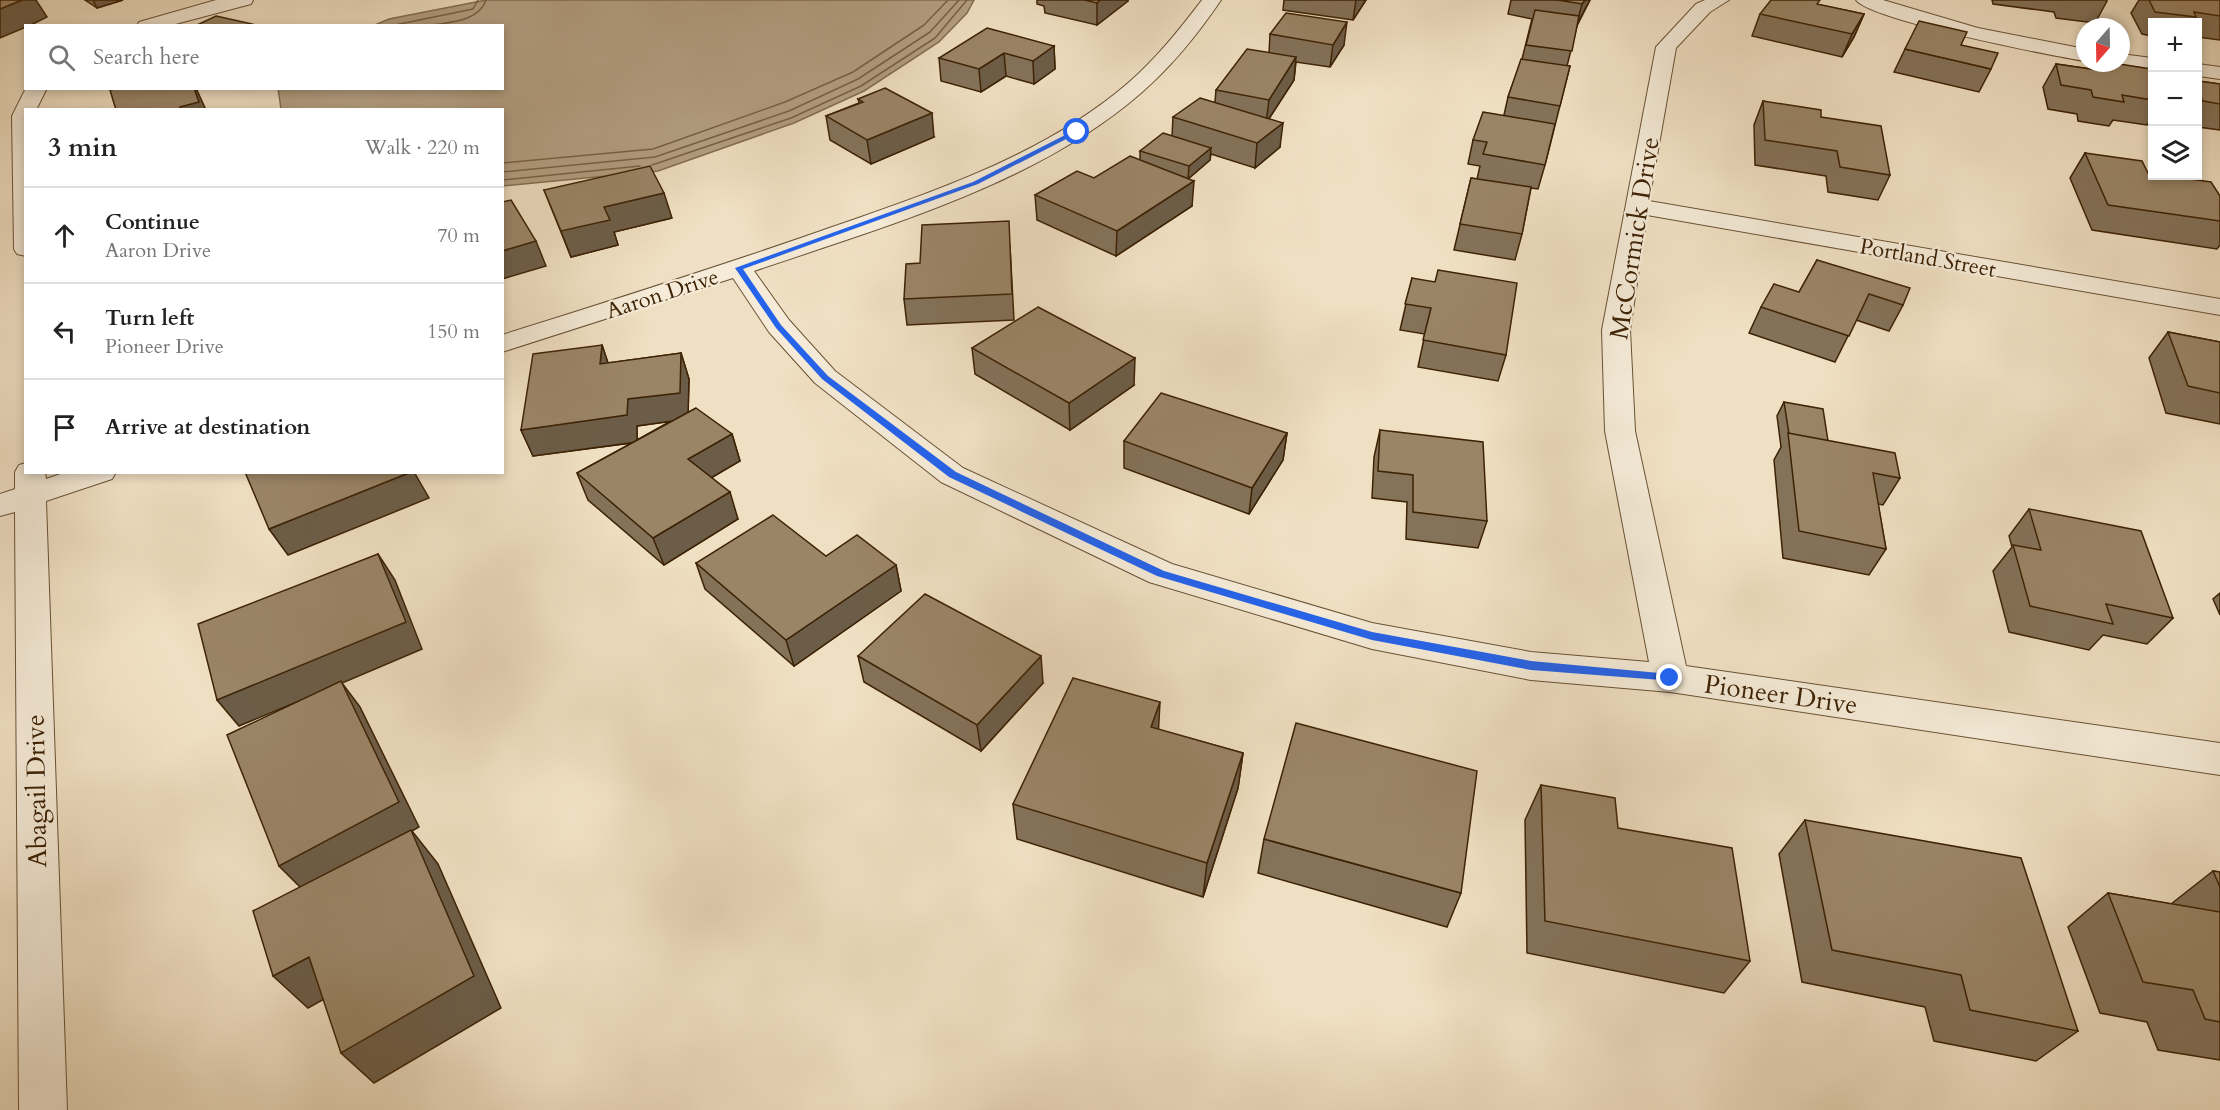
<!DOCTYPE html>
<html lang="en">
<head>
<meta charset="utf-8">
<style>
  body { margin:0; font-family:Cardo,serif; background:#f6f6f6; color:#222 }
  .controls { position:absolute; right:18px; top:18px; display:grid; overflow:hidden; border-radius:0px; box-shadow:0 3px 9px #0003 }
  .controls button { width:54px; height:54px; display:grid; place-items:center; padding:0; border:0; border-bottom:2px solid #e0e0e0; background:#fff; color:#222; font:30px sans-serif }
  .compass { position:absolute; left:2076px; top:18px; width:54px; height:54px; border-radius:50%; background:#fff; box-shadow:0 3px 9px #0003; rotate:200deg }
  .stop { position:absolute; width:18px; height:18px; margin:-14px; border:4px solid #2563eb; border-radius:50%; background:#fff }
  .stop.end { background:#2563eb; border-color:#fff; box-shadow:0 2px 6px #0008 }
  .list { margin:0; padding:0; list-style:none }
  h2 { display:flex; justify-content:space-between; align-items:center; height:78px; margin:0; padding:0 24px; font-size:26px }
  h2 small { font-size:20px; font-weight:400; color:#767676 }
  .list li { display:grid; grid-template-columns:39px 1fr auto; gap:18px; align-items:center; box-sizing:border-box; height:96px; padding:0 24px; border-top:2px solid #e0e0e0 }
  .list b { display:block; font-size:22px; white-space:nowrap }
  .list p { margin:0; font-size:20px; white-space:nowrap; color:#767676 }
  .list em { font-size:20px; font-style:normal; color:#767676 }
  .icon { flex:none; width:33px; height:33px; fill:none; stroke:currentColor; stroke-width:2; stroke-linecap:round; stroke-linejoin:round }
  .map { position:relative; flex:none; width:2220px; height:1110px; overflow:hidden }
  .search { position:absolute; background:#fff; box-shadow:0 3px 9px #0003; left:24px; top:24px; width:480px; height:66px; display:flex; align-items:center; gap:15px; box-sizing:border-box; padding:0 21px; border-radius:0px; color:#767676; font-size:22px }
  .panel { position:absolute; background:#fff; box-shadow:0 3px 9px #0003; left:24px; top:108px; width:480px; height:366px; border-radius:0px }
  .map>svg:first-child { display:block }
  .water { fill:#b39f82; stroke:#846d50; stroke-width:1.5 }
  .lines { fill:none; stroke-linecap:round; stroke-linejoin:round }
  .shore { stroke:#786043; stroke-width:1.5 }
  .minor-casing { stroke:#6a5234; stroke-width:2 }
  .minor { fill:#f5ebd8; fill-rule:evenodd }
  .wall { fill:#847259; stroke:#3d2204; stroke-width:1.5; fill-rule:evenodd }
  .shaded-wall { fill:#6c5d48; stroke:#3d2204; stroke-width:1.5 }
  .building { fill:#9a8567; stroke:#3d2204; stroke-width:1.5 }
  .route { fill:#2563eb }
  .labels { text-anchor:middle; stroke-width:4.5; stroke-linejoin:round; paint-order:stroke }
  .far-street-label { font-size:22px; fill:#3d2204; stroke:#f5ebd8 }
  .street-label { font-size:26px; fill:#3d2204; stroke:#f5ebd8 }
</style>
</head>
<body>
<div class="map">
<svg width="2220" height="1110" viewBox="0 0 2220 1110">
  <rect width="100%" height="100%" fill="#f0e0c3"/>
  <filter id="stains"><feTurbulence type="fractalNoise" baseFrequency=".00333" numOctaves="4"/><feColorMatrix values="0 0 0 0 .2 0 0 0 0 .09 0 0 0 0 .02 0 0 0 .5 -.17"/></filter>
  <radialGradient id="worn" r=".72"><stop offset=".6" stop-color="#630" stop-opacity="0"/><stop offset="1" stop-color="#630" stop-opacity=".3"/></radialGradient>
  <polygon class="water" points="486,0 974,0 967,13 939,42 864,91 794,123 658,171 503,186 502,110 281,109 278,88 502,88 502,26 375,25 389,19"/>
  <g class="lines">
    <g class="shore">
      <polyline points="390,26 473,9 478,0"/>
      <path d="M 427,26 C 447,22 478,23 486,0"/>
      <polyline points="502,163 653,149 785,102 853,72 924,25 948,0"/>
      <polyline points="652,165 791,118 861,86 935,38 967,0"/>
      <polyline points="502,172 655,157 789,111 858,79 930,32 959,0"/>
      <polyline points="502,180 640,166"/>
    </g>
    <defs>
      <g id="minor">
        <polygon points="216,0 253,0 251,4 168,26 137,26 139,22"/>
        <path d="M 1202,0 L 1221,0 C 1198,34 1172,66 1141,93 C 1037,184 883,227 754,271 L 789,320 L 835,371 L 963,468 L 1172,564 L 1372,623 L 1531,652 L 1649,662 L 1605,431 L 1602,330 L 1656,47 L 1696,4 L 1705,0 L 1729,0 L 1710,12 L 1676,48 L 1649,201 L 2220,299 L 2220,315 L 1647,215 L 1630,330 L 1635,431 L 1686,666 L 2220,743 L 2220,775 L 1670,692 L 1531,680 L 1372,649 L 1149,582 L 941,482 L 815,383 L 769,332 L 733,278 L 502,352 L 502,335 C 613,300 725,265 835,226 C 935,191 1044,155 1127,84 C 1156,59 1179,30 1202,0 Z"/>
        <path d="M 1856,0 L 1883,0 L 1978,28 L 2085,49 L 2085,61 C 2052,56 1870,20 1856,0 Z"/>
        <polygon points="2121,54 2152,58 2152,70 2114,64 2121,63"/>
        <polygon points="2198,64 2220,67 2220,79 2198,76"/>
        <polygon points="26,88 47,88 36,110 26,110 26,256 17,254 14,249 12,116"/>
        <polygon points="26,463 26,472 45,472 46,479 66,472 116,472 112,479 46,501 67,1110 19,1110 15,512 0,516 0,494 15,489 15,472 19,465"/>
      </g>
    </defs>
    <use href="#minor" class="minor-casing"/>
    <use href="#minor" class="minor"/>
  </g>
  <g class="wall">
    <polygon points="85,0 123,0 97,8"/>
    <polygon points="1037,0 1128,0 1128,1 1097,25 1045,13 1044,6 1037,4"/>
    <polygon points="1284,0 1366,0 1353,20 1283,10"/>
    <polygon points="1511,0 1590,0 1577,26 1567,66 1570,66 1545,165 1538,189 1531,188 1522,234 1515,260 1454,250 1471,178 1477,179 1480,166 1468,164 1473,140 1504,115 1508,97 1522,59 1532,19 1508,14"/>
    <polygon points="1992,0 2107,0 2107,1 2095,23 2056,18 2054,12 1993,4"/>
    <polygon points="2139,0 2220,0 2220,40 2198,37 2198,22 2152,22 2152,36 2142,34 2131,13"/>
    <polygon points="1820,5 1864,14 1854,37 1842,57 1752,36 1760,14"/>
    <polygon points="1270,34 1344,45 1330,67 1296,62 1294,80 1269,119 1280,147 1255,168 1211,154 1210,160 1188,179 1192,206 1116,256 1037,220 1035,195 1094,178 1140,160 1140,151 1172,136 1173,117 1215,102 1216,90 1269,53"/>
    <polygon points="1054,46 1055,69 1034,84 1006,76 981,92 941,81 939,58"/>
    <polygon points="1905,49 1991,69 1979,92 1894,72"/>
    <polygon points="2101,63 2113,63 2152,72 2152,117 2147,125 2113,120 2109,126 2078,121 2077,114 2048,109 2043,87 2056,64 2097,70"/>
    <polygon points="2198,81 2220,84 2220,130 2198,127"/>
    <polygon points="858,99 934,137 871,164 830,140 826,116 859,103"/>
    <polygon points="1763,101 1821,117 1890,175 1878,200 1828,192 1826,176 1755,165 1754,125"/>
    <polygon points="2085,153 2220,196 2220,245 2217,249 2092,230 2070,178"/>
    <polygon points="544,190 672,218 614,232 618,245 571,257"/>
    <polygon points="1010,246 1014,320 907,325 904,299"/>
    <polygon points="1817,260 1903,305 1889,331 1856,320 1835,362 1749,333 1761,307 1799,292"/>
    <polygon points="1412,278 1506,355 1498,381 1418,367 1425,334 1400,330"/>
    <polygon points="2168,332 2220,342 2220,424 2166,413 2149,358"/>
    <path d="M 602,345 L 608,363 L 681,353 L 689,379 L 688,412 L 732,434 L 740,461 L 711,478 L 738,519 L 664,565 L 588,500 L 577,473 L 632,443 L 533,456 L 521,430 ZM 671,421 L 637,440 L 637,426 Z"/>
    <polygon points="972,348 1134,385 1070,430 975,374"/>
    <polygon points="1784,402 1828,441 1900,478 1883,505 1878,504 1886,549 1869,575 1783,558 1774,460 1781,447 1777,416"/>
    <polygon points="1380,430 1487,521 1478,548 1406,539 1407,502 1372,498 1374,457"/>
    <polygon points="1287,433 1283,460 1249,514 1124,468 1124,441"/>
    <polygon points="2029,509 2173,618 2147,644 2103,635 2089,650 2009,632 1993,571 2012,547 2009,536"/>
    <polygon points="696,563 896,565 901,591 794,666 705,589"/>
    <polygon points="2220,593 2220,615 2213,599"/>
    <polygon points="858,656 1043,683 981,751 864,682"/>
    <polygon points="1159,730 1243,753 1238,788 1203,897 1017,839 1013,804"/>
    <polygon points="1541,785 1618,828 1750,961 1724,993 1527,953 1525,820"/>
    <polygon points="1805,820 2078,1031 2036,1061 1934,1041 1925,1007 1802,982 1779,854"/>
    <polygon points="1264,839 1461,893 1447,927 1258,873"/>
    <polygon points="2213,871 2220,872 2220,1060 2158,1050 2147,1022 2100,1013 2068,927 2108,893 2171,904"/>
  </g>
  <g class="shaded-wall">
    <polygon points="22,0 36,0 47,17 29,26 26,26 26,27 0,38 0,9"/>
    <polygon points="93,0 123,0 97,8"/>
    <polygon points="1100,0 1128,0 1128,1 1097,25 1097,3"/>
    <polygon points="1356,0 1366,0 1353,20"/>
    <polygon points="1585,0 1590,0 1576,26 1582,4"/>
    <polygon points="1864,14 1854,37 1842,57 1852,34"/>
    <polygon points="1347,22 1344,45 1330,67 1333,45"/>
    <polygon points="1054,46 1055,69 1034,84 1033,61"/>
    <polygon points="1004,53 1006,76 981,92 979,69"/>
    <polygon points="1296,57 1294,80 1266,123 1269,100"/>
    <polygon points="194,88 196,88 206,110 181,110 180,107"/>
    <polygon points="932,113 934,137 871,164 867,140"/>
    <polygon points="1283,123 1280,147 1255,168 1257,143"/>
    <polygon points="1211,148 1210,160 1188,179 1189,166"/>
    <polygon points="1194,181 1192,206 1116,256 1117,231"/>
    <polygon points="664,193 672,218 614,232 618,245 571,257 561,231 604,207"/>
    <polygon points="536,241 546,266 502,279 502,251"/>
    <polygon points="602,345 611,372 600,364"/>
    <polygon points="681,353 689,379 688,419 637,426 637,442 533,456 521,430 628,399"/>
    <polygon points="1135,358 1134,385 1070,430 1069,403"/>
    <polygon points="1287,433 1283,460 1249,514 1252,488"/>
    <polygon points="732,434 740,461 697,486 688,459"/>
    <polygon points="411,472 414,472 429,498 288,555 269,529"/>
    <polygon points="730,492 738,519 664,565 653,538"/>
    <polygon points="378,554 395,580 422,649 342,683 360,707 419,827 412,831 438,864 501,1008 374,1083 341,1053 303,890 279,866 342,683 239,726 217,700"/>
    <polygon points="896,565 901,591 794,666 786,640"/>
    <polygon points="1041,656 1043,683 981,751 977,725"/>
    <polygon points="1160,702 1158,739 1151,727"/>
    <polygon points="1243,753 1238,788 1203,897 1207,863"/>
    <polygon points="309,957 342,989 308,1008 273,976"/>
  </g>
  <g class="building">
    <polygon points="0,0 22,0 0,9"/>
    <polygon points="1084,0 1100,0 1097,3"/>
    <polygon points="1558,0 1585,0 1582,4"/>
    <polygon points="1771,0 1820,0 1817,4 1864,14 1852,34 1760,14"/>
    <polygon points="2149,0 2220,0 2220,16 2194,12 2196,17 2155,12"/>
    <polygon points="1535,10 1579,16 1572,51 1526,45"/>
    <polygon points="1286,13 1347,22 1333,45 1270,34"/>
    <polygon points="216,16 252,24 248,26 195,26"/>
    <polygon points="1919,21 1967,32 1961,45 1998,53 1991,69 1905,49"/>
    <polygon points="987,28 1054,46 1033,61 1004,53 979,69 939,58"/>
    <polygon points="1247,49 1296,57 1269,100 1216,90"/>
    <polygon points="1521,59 1570,66 1560,106 1508,97"/>
    <polygon points="2103,63 2113,63 2151,69 2152,72 2152,100 2122,95 2124,102 2093,97 2091,90 2061,85 2056,64 2105,71"/>
    <polygon points="2198,81 2220,84 2220,104 2203,101 2198,91"/>
    <polygon points="119,88 194,88 199,102 180,107 181,110 116,110 110,90"/>
    <polygon points="885,88 932,113 867,140 826,116 863,102 858,99"/>
    <polygon points="1200,98 1283,123 1257,143 1173,117"/>
    <polygon points="1763,101 1821,110 1821,117 1881,126 1890,175 1840,167 1837,151 1765,140"/>
    <polygon points="1483,112 1555,124 1545,165 1483,154 1487,142 1473,140"/>
    <polygon points="1163,133 1211,148 1189,166 1140,151"/>
    <polygon points="2085,153 2142,161 2148,173 2152,173 2152,176 2169,176 2211,182 2220,196 2220,221 2108,205"/>
    <polygon points="1130,156 1194,181 1117,231 1035,195 1077,171 1094,178"/>
    <polygon points="650,166 664,193 604,207 610,220 561,231 544,190"/>
    <polygon points="1471,178 1531,187 1522,234 1460,224"/>
    <polygon points="511,200 536,241 502,251 502,202"/>
    <polygon points="1009,221 1012,294 904,299 906,264 920,263 922,225"/>
    <polygon points="1817,260 1910,288 1903,305 1869,294 1849,336 1761,307 1774,284 1799,292"/>
    <polygon points="1438,270 1517,283 1506,355 1423,340 1431,308 1405,304 1412,278 1435,282"/>
    <polygon points="1038,307 1135,358 1069,403 972,348"/>
    <polygon points="2168,332 2220,342 2220,393 2188,386"/>
    <polygon points="602,345 600,364 681,353 680,393 628,399 627,415 521,430 533,354"/>
    <polygon points="1161,393 1287,433 1252,488 1124,441"/>
    <polygon points="1784,402 1823,409 1828,441 1789,434"/>
    <polygon points="696,408 732,434 688,459 730,492 653,538 577,473"/>
    <polygon points="1380,430 1483,442 1487,521 1413,512 1413,475 1378,471"/>
    <polygon points="1788,433 1895,453 1900,478 1873,473 1886,549 1799,531"/>
    <polygon points="245,472 411,472 269,529"/>
    <polygon points="2029,509 2141,531 2173,618 2106,604 2113,624 2030,606 2013,545 2041,550"/>
    <polygon points="773,515 826,556 857,535 896,565 786,640 696,563"/>
    <polygon points="378,554 406,622 217,700 198,624"/>
    <polygon points="925,594 1041,656 977,725 858,656"/>
    <polygon points="1073,678 1160,702 1151,727 1243,753 1207,863 1013,804"/>
    <polygon points="341,681 399,802 279,866 227,735"/>
    <polygon points="1296,723 1477,771 1461,893 1264,839"/>
    <polygon points="1541,785 1615,798 1618,828 1732,848 1750,961 1545,921"/>
    <polygon points="1805,820 2021,858 2078,1031 1970,1010 1961,975 1832,950"/>
    <polygon points="411,830 474,976 341,1053 309,957 273,976 253,911"/>
    <polygon points="2213,871 2220,872 2220,887"/>
    <polygon points="2108,893 2220,912 2220,1022 2205,1019 2193,990 2143,982"/>
  </g>
  <polygon class="route" points="1075,130 1080,132 978,184 743,269 781,325 828,376 956,472 1164,571 1372,632 1531,661 1670,674 1674,675 1674,681 1531,670 1372,640 1157,576 949,477 822,379 776,328 735,268 973,182"/>
  <g class="labels">
    <g class="far-street-label">
      <text transform="translate(1928 257) rotate(10)" y="8">Portland Street</text>
      <text transform="translate(662 293) rotate(-18)" y="8">Aaron Drive</text>
    </g>
    <g class="street-label">
      <text transform="translate(1634 238) rotate(-81)" y="9">McCormick Drive</text>
      <text transform="translate(1781 694) rotate(8)" y="9">Pioneer Drive</text>
      <text transform="translate(36 791) rotate(-91)" y="9">Abagail Drive</text>
    </g>
  </g>
  <rect width="100%" height="100%" filter="url(#stains)"/>
  <rect width="100%" height="100%" fill="url(#worn)"/>
</svg>
<div class="controls">
<button>+</button>
<button>−</button>
<button><svg class="icon" aria-label="layers" viewBox="0 0 24 24"><path d="M12 4l9 5-9 5-9-5zM3 14l9 5 9-5"/></svg></button>
</div>
<svg class="compass" viewBox="-18 -18 36 36"><path d="M0-13l5 13h-10z" fill="#e53935"/><path d="M0 13l5-13h-10z" fill="#767676"/></svg>
<div class="stop" style="left:1077px;top:132px"></div>
<div class="stop end" style="left:1670px;top:678px"></div>
<div class="search"><svg class="icon" aria-label="search" viewBox="0 0 24 24"><circle cx="10" cy="10" r="6"/><path d="M15 15l6 6"/></svg>Search here</div>
<section class="panel">
<h2>3 min<small>Walk · 220 m</small></h2>
<ul class="list">
<li><svg class="icon" aria-label="ahead" viewBox="0 0 24 24"><path d="M12 20V5M6 11l6-6 6 6"/></svg><div><b>Continue</b><p>Aaron Drive</p></div><em>70 m</em></li>
<li><svg class="icon" aria-label="left" viewBox="0 0 24 24"><path d="M17 20v-9H6M10 6l-5 5 5 5"/></svg><div><b>Turn left</b><p>Pioneer Drive</p></div><em>150 m</em></li>
<li><svg class="icon" aria-label="arrive" viewBox="0 0 24 24"><path d="M6 21V4h12l-3 4 3 4H6"/></svg><div><b>Arrive at destination</b></div></li>
</ul>
</section>
</div>
</body>
</html>
